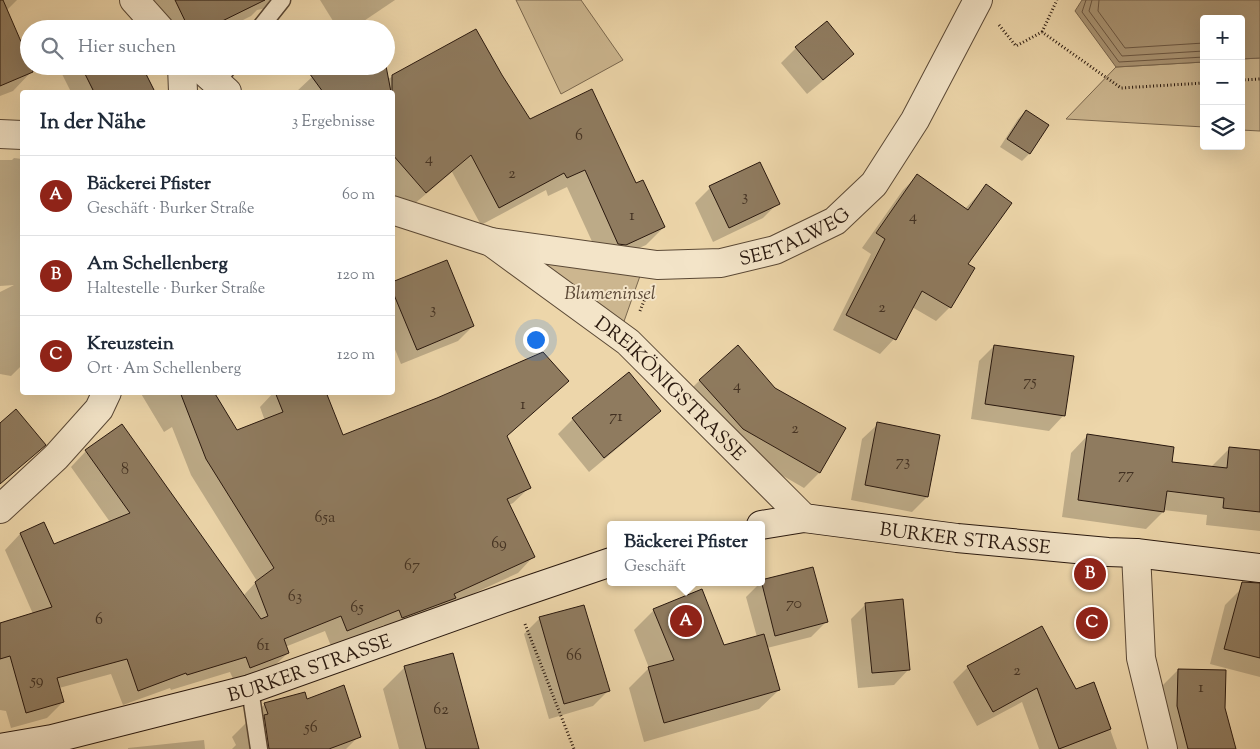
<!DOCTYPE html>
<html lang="de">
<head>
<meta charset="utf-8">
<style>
  body { margin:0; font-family:"Sorts Mill Goudy",serif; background:#f2f2f3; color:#1f2937 }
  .controls { position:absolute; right:15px; top:15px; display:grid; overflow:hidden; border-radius:5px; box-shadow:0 5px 20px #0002 }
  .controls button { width:45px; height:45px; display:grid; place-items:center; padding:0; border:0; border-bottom:1px solid #e0e1e3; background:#fff; color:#1f2937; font:25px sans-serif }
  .you { position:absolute; left:535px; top:339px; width:18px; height:18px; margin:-12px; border:4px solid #fff; border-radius:50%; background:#1a73e8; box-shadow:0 0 0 8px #1a73e833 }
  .badge { display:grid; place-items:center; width:32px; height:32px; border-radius:50%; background:#8f2418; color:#fff; font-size:16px; font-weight:700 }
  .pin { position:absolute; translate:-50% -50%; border:2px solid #fff; box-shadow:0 1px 5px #0006 }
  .popup { position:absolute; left:607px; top:521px; width:158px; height:65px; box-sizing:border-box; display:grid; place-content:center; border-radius:5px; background:#fff; filter:drop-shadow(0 1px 4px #0005); font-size:16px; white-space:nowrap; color:#747a83 }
  .popup b { font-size:19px; color:#1f2937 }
  .popup::after { content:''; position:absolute; left:50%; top:100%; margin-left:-10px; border:10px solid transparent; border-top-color:#fff }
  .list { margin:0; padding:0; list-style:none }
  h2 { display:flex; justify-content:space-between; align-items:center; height:65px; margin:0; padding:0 20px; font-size:21px }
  h2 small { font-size:16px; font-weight:400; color:#747a83 }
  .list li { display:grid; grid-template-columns:32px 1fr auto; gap:15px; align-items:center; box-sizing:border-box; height:80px; padding:0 20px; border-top:1px solid #e0e1e3 }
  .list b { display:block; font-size:19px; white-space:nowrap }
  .list p { margin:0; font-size:16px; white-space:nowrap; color:#747a83 }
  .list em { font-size:16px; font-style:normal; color:#747a83 }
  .icon { flex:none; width:28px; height:28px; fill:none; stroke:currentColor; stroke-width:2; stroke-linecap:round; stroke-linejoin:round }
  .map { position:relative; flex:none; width:1260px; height:749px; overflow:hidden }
  .search { position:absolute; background:#fff; box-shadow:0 5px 20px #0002; left:20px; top:20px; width:375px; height:55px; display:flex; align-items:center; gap:12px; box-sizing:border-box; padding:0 18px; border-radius:28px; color:#747a83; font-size:19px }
  .panel { position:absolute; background:#fff; box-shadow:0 5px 20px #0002; left:20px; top:90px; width:375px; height:305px; border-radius:5px }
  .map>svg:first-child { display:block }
  .green { fill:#ccb68f; stroke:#7a674e }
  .water { fill:#aa9575; stroke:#76634c }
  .shadow { fill:#0003 }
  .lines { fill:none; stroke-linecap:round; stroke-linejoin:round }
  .shore { stroke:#6a5642; stroke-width:1 }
  .building { fill:#8f7b5f; stroke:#29180e }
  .lane-casing { stroke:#5a4835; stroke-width:19 }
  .street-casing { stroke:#5a4835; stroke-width:30 }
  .secondary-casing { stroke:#29180e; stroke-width:30 }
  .path { stroke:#29180e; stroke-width:3; stroke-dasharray:1 2.5; stroke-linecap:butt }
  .lane { stroke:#f3e4c8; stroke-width:16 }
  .street { stroke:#f3e4c8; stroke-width:28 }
  .secondary { stroke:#f3e4c8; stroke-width:28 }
  .labels { text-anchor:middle; stroke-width:4; stroke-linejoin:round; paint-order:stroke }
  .number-label { font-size:16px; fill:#423122 }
  .street-label { font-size:19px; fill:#29180e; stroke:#f3e4c8 }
  .park-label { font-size:19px; font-style:italic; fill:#5a4735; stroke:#f3e4c8 }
</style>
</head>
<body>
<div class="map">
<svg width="1260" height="749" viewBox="0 0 1260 749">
  <rect width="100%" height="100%" fill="#edd6aa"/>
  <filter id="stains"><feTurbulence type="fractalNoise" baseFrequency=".004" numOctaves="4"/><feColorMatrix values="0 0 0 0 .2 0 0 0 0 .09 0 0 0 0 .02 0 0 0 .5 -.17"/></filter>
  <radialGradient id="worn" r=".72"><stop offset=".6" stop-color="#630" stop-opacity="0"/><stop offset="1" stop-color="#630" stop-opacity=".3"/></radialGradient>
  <g class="green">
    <polygon points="516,0 581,0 623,60 561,94"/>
    <polygon points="1260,58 1260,131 1241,130 1241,59"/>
    <polygon points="1204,62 1204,127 1066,119 1116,67"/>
    <polygon points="530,259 640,276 622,327"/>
  </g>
  <polygon class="water" points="1082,0 1260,0 1260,58 1241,59 1241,19 1204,19 1204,62 1116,67 1075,11"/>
  <g class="shadow">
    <polygon points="0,0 17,0 0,17"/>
    <polygon points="146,0 275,0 267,8 257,10 251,16 225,29 160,29"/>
    <polygon points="320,0 395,0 352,29 338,29"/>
    <polygon points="119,22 122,29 106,29"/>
    <polygon points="476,30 501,76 529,121 636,184 664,227 646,245 607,262 601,261 567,187 548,196 546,190 481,225 452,172 407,210 392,193 392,92 296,92 312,77 327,66 388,79"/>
    <polygon points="0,31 32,71 13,91 0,96"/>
    <polygon points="796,48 852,54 837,69 807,94 781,63"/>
    <polygon points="58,66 141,66 153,91 151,92 71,92"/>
    <polygon points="1026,111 1029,154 1022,161 1000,147 1018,119"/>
    <polygon points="14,158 22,159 22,365 11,376 0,374 0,292 14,285 0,286 0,160 12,160"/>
    <polygon points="917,176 965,209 986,186 950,307 936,321 912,307 894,339 880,354 833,330 871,254 862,248 903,190"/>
    <polygon points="710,188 778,203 763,218 713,242 695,203"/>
    <polygon points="392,283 473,326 458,341 401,364 392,342"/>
    <polygon points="994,346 1064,415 1049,431 971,419 979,361"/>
    <polygon points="628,373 659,411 644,426 589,472 558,434 573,419"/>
    <polygon points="700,380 774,389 844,429 819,473 804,488 728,444 685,395"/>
    <polygon points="140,392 213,392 237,432 265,421 260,407 274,392 325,392 342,437 552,396 506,437 529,488 513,503 509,505 533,557 518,573 387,633 384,625 331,646 325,631 285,647 288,653 272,668 235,683 230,672 171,690 170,688 123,705 111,674 59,688 63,702 47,718 11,728 6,711 0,710 0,624 33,614 5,550 20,534 44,524 53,545 110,522 71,467 86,451 243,596 257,581 191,475 172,427 164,432"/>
    <polygon points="0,424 44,445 0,484"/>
    <polygon points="878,424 927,497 912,512 851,500 862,439"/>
    <polygon points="1088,435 1170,463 1212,468 1212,466 1230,448 1260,452 1260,531 1206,525 1207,515 1163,510 1163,512 1146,529 1062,517 1071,453"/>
    <polygon points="761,582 826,622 811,637 767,648 779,690 759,709 644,742 629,688 649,668 634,630 654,610 723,647 757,637 746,597"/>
    <polygon points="1240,590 1260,596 1260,677 1210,664 1225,605"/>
    <polygon points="866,604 909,669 894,685 858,688 851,619"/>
    <polygon points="540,618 608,691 593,706 549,719 524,634"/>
    <polygon points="452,655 478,749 399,749 383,689 404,668"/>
    <polygon points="968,667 1076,690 1094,684 1117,749 1039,749 1022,702 977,726 953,682"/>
    <polygon points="1178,670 1224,708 1234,749 1170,749 1163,722 1163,685"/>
    <polygon points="307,701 359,736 346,749 232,749 236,745 232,737 265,704"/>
    <polygon points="204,740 205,749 128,749 128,748"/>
  </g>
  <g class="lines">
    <g class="shore">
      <polyline points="1086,0 1082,12 1119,62 1204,57"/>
      <polyline points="1092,0 1089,11 1122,56 1204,51"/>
      <polyline points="1099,0 1098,11 1125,48 1204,43"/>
    </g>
  </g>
  <g class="building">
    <polygon points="0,0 3,0 29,60 29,66 31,66 33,72 0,86"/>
    <polygon points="175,0 265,0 206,29 189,29"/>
    <polygon points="827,21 854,54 823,80 795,47"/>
    <polygon points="476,29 502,75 530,119 592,89 636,183 643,180 665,227 626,245 618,244 585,170 567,178 564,173 499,208 471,155 426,193 392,154 392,75"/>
    <polygon points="81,66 142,66 155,92 94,92"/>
    <polygon points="304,66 386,66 391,92 323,92"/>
    <polygon points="1026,110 1049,125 1030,154 1007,139"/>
    <polygon points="760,162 780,204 729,228 709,186"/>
    <polygon points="917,174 968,210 986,184 1012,203 968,264 975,268 951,308 922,291 896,340 846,315 885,239 876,233"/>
    <polygon points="447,260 474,326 417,350 392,290 392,282"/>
    <polygon points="738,345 775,388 846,428 820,473 743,429 699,380"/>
    <polygon points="994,345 1074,356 1065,416 985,404"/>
    <polygon points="543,352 569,381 507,436 531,488 507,499 535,557 454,594 456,598 402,618 399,610 347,631 341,616 284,639 289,653 250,668 246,657 187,675 186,673 138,691 127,659 57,678 64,702 26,713 10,656 0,659 0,623 52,607 20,533 44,522 54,544 130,513 85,450 122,424 261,619 268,616 255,582 274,568 206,459 180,392 214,392 237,430 283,412 275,392 326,392 343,435 437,398"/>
    <polygon points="629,372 661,411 604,458 572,418"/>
    <polygon points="16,409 46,445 0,484 0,423"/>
    <polygon points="877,422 940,435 928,497 865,485"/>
    <polygon points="1087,434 1174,447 1172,462 1227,468 1229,447 1260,450 1260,512 1223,508 1224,498 1167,491 1164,512 1078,500"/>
    <polygon points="813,567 828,622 775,636 761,580"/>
    <polygon points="1242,582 1260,583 1260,658 1224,649"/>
    <polygon points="702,589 724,645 764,634 780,690 664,723 648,667 674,660 653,609"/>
    <polygon points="903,599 910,670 872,673 865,603"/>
    <polygon points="584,605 610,691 564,704 539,617"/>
    <polygon points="1042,626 1076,689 1094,682 1111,729 1059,749 1037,688 993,712 967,666"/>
    <polygon points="453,653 479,749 426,749 404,666"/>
    <polygon points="1178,669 1226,670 1225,708 1236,749 1188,749 1177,706"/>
    <polygon points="344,685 361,737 329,749 269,749 264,715 268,714 264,703 305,692 307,699"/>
  </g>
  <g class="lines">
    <defs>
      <g id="lane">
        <polyline points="259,29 282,0"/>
        <polyline points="217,82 229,66"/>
        <polyline points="250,689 259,749"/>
      </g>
      <g id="street">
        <polyline points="134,0 160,29"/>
        <polyline points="182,66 183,92"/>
        <polyline points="198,66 227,92"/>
        <polyline points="0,134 22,135"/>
        <path id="s1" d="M 392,210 L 491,242 L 628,342 L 804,518"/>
        <path id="s2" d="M 491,242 L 657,265 L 721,263 L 775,250 L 835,221 L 874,184 L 915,120 L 978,0"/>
        <polyline points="0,509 56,457 99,409 107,392"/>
        <polyline points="1136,553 1141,658 1163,749"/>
      </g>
      <g id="secondary">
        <path id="s3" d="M 761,525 L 804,518 L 957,538 L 1108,552 L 1136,553 L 1260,568"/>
        <path id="s4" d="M 0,748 L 52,739 L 250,689 L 514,595 L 611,562"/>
      </g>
    </defs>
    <use href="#lane" class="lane-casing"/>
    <use href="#street" class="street-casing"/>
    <use href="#secondary" class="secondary-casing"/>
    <g class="path">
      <polyline points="999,25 1016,46 1042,32 1121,88 1204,83"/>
      <polyline points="1042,32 1057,0"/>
      <polyline points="1241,80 1260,79"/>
      <polyline points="640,311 646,296"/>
      <polyline points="525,624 574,749"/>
    </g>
    <use href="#lane" class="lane"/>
    <use href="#street" class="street"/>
    <use href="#secondary" class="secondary"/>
  </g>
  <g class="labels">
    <g class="number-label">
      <text x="579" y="140">6</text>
      <text x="429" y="163">4</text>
      <text x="512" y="178">2</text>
      <text x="745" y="201">3</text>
      <text x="632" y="220">1</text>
      <text x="913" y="221">4</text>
      <text x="882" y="312">2</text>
      <text x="433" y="314">3</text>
      <text x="1030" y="386">75</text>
      <text x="737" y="390">4</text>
      <text x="523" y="409">1</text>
      <text x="616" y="421">71</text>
      <text x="795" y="433">2</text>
      <text x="903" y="466">73</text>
      <text x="125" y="474">8</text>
      <text x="1126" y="479">77</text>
      <text x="325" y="522">65a</text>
      <text x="499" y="548">69</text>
      <text x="412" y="570">67</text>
      <text x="295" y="601">63</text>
      <text x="794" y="608">70</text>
      <text x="357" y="612">65</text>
      <text x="99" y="624">6</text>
      <text x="263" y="650">61</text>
      <text x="574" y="660">66</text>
      <text x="1017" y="675">2</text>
      <text x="37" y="685">59</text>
      <text x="1201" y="692">1</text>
      <text x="441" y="714">62</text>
      <text x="311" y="732">56</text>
    </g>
    <g class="street-label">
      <text dy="7" stroke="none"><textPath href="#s2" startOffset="310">SEETALWEG</textPath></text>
      <text dy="7" stroke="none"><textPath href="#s1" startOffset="336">DREIKÖNIGSTRASSE</textPath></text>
      <text dy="7" stroke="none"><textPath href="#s3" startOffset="206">BURKER STRASSE</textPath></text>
      <text dy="7" stroke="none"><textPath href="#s4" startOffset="320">BURKER STRASSE</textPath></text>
    </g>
    <g class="park-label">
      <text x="610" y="299">Blumeninsel</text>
    </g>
  </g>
  <rect width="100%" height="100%" filter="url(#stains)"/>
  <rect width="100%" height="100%" fill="url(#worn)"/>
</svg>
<div class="controls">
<button>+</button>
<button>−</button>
<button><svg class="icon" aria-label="layers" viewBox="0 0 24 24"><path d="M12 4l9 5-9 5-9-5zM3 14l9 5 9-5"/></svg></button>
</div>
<div class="you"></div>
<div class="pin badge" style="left:686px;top:621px">A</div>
<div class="popup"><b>Bäckerei Pfister</b>Geschäft</div>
<div class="pin badge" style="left:1090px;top:574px">B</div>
<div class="pin badge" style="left:1092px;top:623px">C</div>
<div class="search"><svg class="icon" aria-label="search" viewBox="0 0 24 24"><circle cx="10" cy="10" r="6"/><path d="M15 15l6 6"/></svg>Hier suchen</div>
<section class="panel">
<h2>In der Nähe<small>3 Ergebnisse</small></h2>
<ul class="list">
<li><span class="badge">A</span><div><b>Bäckerei Pfister</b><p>Geschäft · Burker Straße</p></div><em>60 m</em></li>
<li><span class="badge">B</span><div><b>Am Schellenberg</b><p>Haltestelle · Burker Straße</p></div><em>120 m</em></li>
<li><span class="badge">C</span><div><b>Kreuzstein</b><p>Ort · Am Schellenberg</p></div><em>120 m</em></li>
</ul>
</section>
</div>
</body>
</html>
